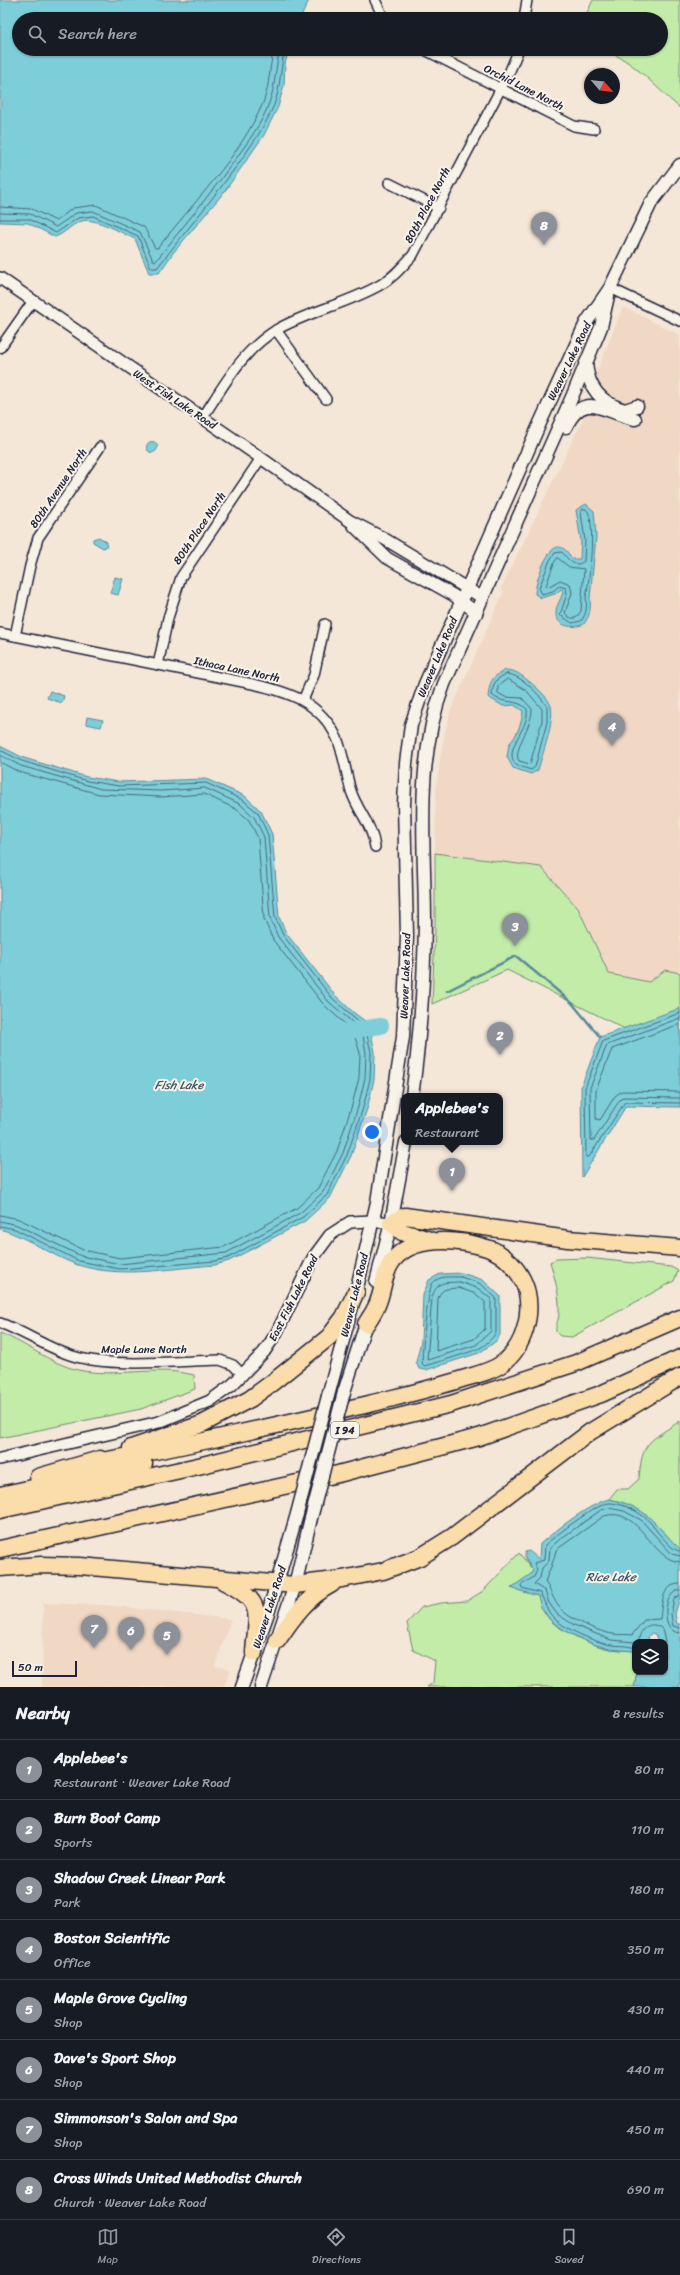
<!DOCTYPE html>
<html lang="en">
<head>
<meta charset="utf-8">
<style>
  body { margin:0; font-family:Sriracha,sans-serif; background:#20242c; color:#f1f3f6 }
  .controls { position:absolute; right:12px; bottom:12px; display:grid; overflow:hidden; border-radius:8px; box-shadow:0 1px 3px #0004 }
  .controls button { width:36px; height:36px; display:grid; place-items:center; padding:0; border:0; border-bottom:1px solid #363941; background:#171b24; color:#f1f3f6; font:20px sans-serif }
  .compass { position:absolute; left:584px; top:68px; width:36px; height:36px; border-radius:50%; background:#171b24; box-shadow:0 1px 3px #0004; rotate:118deg }
  .scale { position:absolute; left:12px; bottom:10px; width:65px; box-sizing:border-box; padding-left:4px; border:2px solid #22223b; border-top:0; font-size:11px; line-height:14px; white-space:nowrap; color:#22223b; -webkit-text-stroke:3px #f7f3e8; paint-order:stroke }
  .you { position:absolute; left:372px; top:1132px; width:14px; height:14px; margin:-10px; border:3px solid #fff; border-radius:50%; background:#1a73e8; box-shadow:0 0 0 6px #1a73e833 }
  .badge { display:grid; place-items:center; width:26px; height:26px; border-radius:50%; background:#8c9099; color:#fff; font-size:13px; font-weight:700 }
  .pin { position:absolute; translate:-50% -33px; filter:drop-shadow(0 1px 2px #0008) }
  .pin::after { content:''; position:absolute; top:21px; width:14px; height:12px; background:inherit; clip-path:polygon(0 0,100% 0,50% 100%) }
  .popup { position:absolute; left:401px; top:1093px; width:102px; height:52px; box-sizing:border-box; display:grid; place-content:center; border-radius:8px; background:#171b24; filter:drop-shadow(0 1px 3px #0005); font-size:13px; white-space:nowrap; color:#9ea1a6 }
  .popup b { font-size:15px; color:#f1f3f6 }
  .popup::after { content:''; position:absolute; left:50%; top:100%; margin-left:-8px; border:8px solid transparent; border-top-color:#171b24 }
  .list { margin:0; padding:0; list-style:none }
  h2 { display:flex; justify-content:space-between; align-items:center; height:52px; margin:0; padding:0 16px; font-size:17px }
  h2 small { font-size:13px; font-weight:400; color:#9ea1a6 }
  .list li { display:grid; grid-template-columns:26px 1fr auto; gap:12px; align-items:center; box-sizing:border-box; height:60px; padding:0 16px; border-top:1px solid #363941 }
  .list b { display:block; font-size:15px; white-space:nowrap }
  .list p { margin:0; font-size:13px; white-space:nowrap; color:#9ea1a6 }
  .list em { font-size:13px; font-style:normal; color:#9ea1a6 }
  .icon { flex:none; width:22px; height:22px; fill:none; stroke:currentColor; stroke-width:2; stroke-linecap:round; stroke-linejoin:round }
  .map { position:relative; flex:none; width:680px; height:1687px; overflow:hidden }
  .search { position:absolute; background:#171b24; box-shadow:0 1px 3px #0004; left:12px; right:12px; top:12px; height:44px; display:flex; align-items:center; gap:10px; box-sizing:border-box; padding:0 14px; border-radius:22px; color:#9ea1a6; font-size:15px }
  .sheet { height:532px; background:#171b24 }
  nav { display:flex; justify-content:space-around; align-items:center; box-sizing:border-box; height:56px; border-top:1px solid #363941; background:#171b24; font-size:11px; color:#9ea1a6 }
  nav a { display:grid; justify-items:center; gap:2px }
  nav .on { color:#8c9099 }
  .map>svg:first-child { display:block }
  .built { fill:#f0d8c5 }
  .green { fill:#c2eca8; stroke:#728772 }
  .water { fill:#7eced9; stroke:#59899a }
  .lines { fill:none; stroke-linecap:round; stroke-linejoin:round }
  .shore { stroke:#47677a; stroke-width:1 }
  .stream { stroke:#59899a; stroke-width:2.5 }
  .river { stroke:#7eced9; stroke-width:16 }
  .minor-casing { stroke:#22223b; stroke-width:12 }
  .tertiary-casing { stroke:#22223b; stroke-width:14 }
  .secondary-casing { stroke:#22223b; stroke-width:15 }
  .motorway-casing { stroke:#22223b; stroke-width:19 }
  .minor { stroke:#f7f3e8; stroke-width:9 }
  .tertiary { stroke:#f7f3e8; stroke-width:11 }
  .secondary { stroke:#f7f3e8; stroke-width:12 }
  .motorway { stroke:#fbddab; stroke-width:16 }
  .secondary-bridge-casing { stroke:#22223b; stroke-width:15; stroke-linecap:butt }
  .secondary-bridge { stroke:#f7f3e8; stroke-width:12 }
  .labels { text-anchor:middle; stroke-width:4; stroke-linejoin:round; paint-order:stroke }
  .shield { fill:#f7f3e8; stroke:#62616f; stroke-width:1 }
  .shield-label { font-size:10px; font-weight:bold; fill:#22223b }
  .street-label { font-size:11px; fill:#22223b; stroke:#f7f3e8 }
  .water-label { font-size:12px; font-style:italic; fill:#3e566a; stroke:#f7f3e8 }
</style>
</head>
<body>
<div class="map">
<svg width="680" height="1687" viewBox="0 0 680 1687">
  <rect width="100%" height="100%" fill="#f4e7d8"/>
  <filter id="ink" filterUnits="userSpaceOnUse"><feTurbulence type="fractalNoise" baseFrequency=".025" numOctaves="2"/><feDisplacementMap in="SourceGraphic" scale="8" xChannelSelector="R" yChannelSelector="G"/><feConvolveMatrix kernelMatrix="1 2 1 2 8 2 1 2 1" color-interpolation-filters="sRGB"/></filter>
  <g filter="url(#ink)">
    <g class="built">
      <polygon points="623,307 680,335 680,973 665,970 649,982 609,974 578,908 541,867 435,853 436,787 442,746 450,712 503,593 501,588 582,421 596,384 596,373"/>
      <polygon points="43,1603 105,1605 231,1619 215,1666 231,1669 224,1687 42,1687"/>
    </g>
    <g class="green">
      <path d="M 593,0 L 680,0 L 680,108 C 654,87 630,54 596,49 L 661,49 L 661,19 L 584,19 Z"/>
      <polygon points="435,853 541,867 578,908 609,974 649,982 665,970 680,973 680,1039 649,1041 507,970 432,1004 435,929"/>
      <path d="M 587,1258 L 671,1267 L 678,1271 L 674,1281 L 572,1337 L 560,1336 L 556,1332 C 555,1325 559,1320 559,1313 C 560,1296 555,1279 550,1262 L 556,1259 Z"/>
      <path d="M 0,1333 C 26,1343 51,1364 78,1370 C 116,1378 155,1365 194,1375 L 195,1389 L 141,1409 L 0,1438 Z"/>
      <path d="M 680,1421 L 680,1549 C 653,1523 648,1507 609,1499 L 617,1489 L 628,1489 L 639,1479 C 642,1440 649,1442 680,1421 Z"/>
      <path d="M 519,1553 L 533,1570 L 532,1574 L 511,1588 L 538,1596 C 540,1605 544,1613 550,1620 C 560,1631 597,1648 611,1649 C 619,1650 625,1650 633,1651 L 635,1655 L 635,1672 L 637,1672 L 634,1687 L 427,1687 L 433,1683 L 435,1661 L 413,1650 L 407,1623 L 422,1607 L 441,1603 L 467,1601 L 483,1591 Z"/>
    </g>
    <g class="water">
      <path d="M 0,0 L 309,0 L 300,19 L 19,19 L 19,49 L 289,49 L 285,64 L 284,85 L 278,107 L 264,135 L 225,191 L 173,253 L 159,273 L 149,273 L 135,239 C 121,233 93,215 79,222 C 70,226 64,234 55,237 L 28,223 L 0,222 Z"/>
      <circle cx="152" cy="447" r="5.5"/>
      <path d="M 586,504 L 594,511 L 596,537 L 590,598 C 591,609 590,615 584,624 C 574,629 555,627 556,612 C 556,605 562,598 563,591 L 561,589 L 555,594 L 541,598 L 535,594 C 535,584 546,548 558,547 C 565,547 569,554 572,559 L 580,559 L 581,541 L 576,510 Z"/>
      <polygon points="99,537 107,542 106,547 103,548 93,542 93,539"/>
      <polygon points="115,577 123,579 118,595 110,593"/>
      <path d="M 506,670 C 516,670 522,676 530,682 C 537,688 548,697 551,706 C 555,721 542,755 538,770 L 531,774 L 513,768 L 507,757 L 509,744 C 517,736 522,723 523,711 L 514,705 L 503,706 L 488,697 C 490,681 491,677 506,670 Z"/>
      <polygon points="50,691 64,696 62,703 47,698"/>
      <polygon points="87,717 103,720 101,727 86,724"/>
      <path d="M 0,746 L 24,758 L 87,777 L 119,782 L 206,779 L 245,796 L 261,811 L 272,834 L 279,917 L 286,933 L 335,995 L 353,1012 L 365,1021 L 371,1033 L 375,1052 L 374,1080 L 367,1109 L 351,1156 L 330,1198 L 305,1221 L 229,1261 L 215,1265 C 170,1268 122,1279 78,1265 C 51,1256 28,1237 0,1229 Z"/>
      <polygon points="678,1009 680,1009 680,1107 626,1106 582,1177 581,1087 600,1037"/>
      <polygon points="462,1273 483,1280 500,1296 500,1335 495,1342 479,1353 426,1370 419,1369 416,1362 421,1341 423,1295 429,1280 440,1274"/>
      <path d="M 609,1499 C 648,1507 653,1523 680,1549 L 680,1597 L 675,1614 L 677,1624 L 680,1624 L 680,1687 L 634,1687 L 637,1672 L 665,1672 L 665,1642 L 654,1642 L 657,1639 L 655,1634 L 651,1633 L 648,1637 L 650,1642 L 635,1642 L 635,1655 L 633,1651 L 610,1649 L 593,1644 L 569,1633 L 551,1621 L 541,1607 L 538,1596 L 511,1588 L 531,1574 L 533,1570 L 525,1558 L 525,1552 L 529,1551 L 539,1559 L 540,1544 C 556,1530 589,1504 609,1499 Z"/>
    </g>
    <g class="lines">
      <g class="shore">
        <path d="M 0,207 L 32,209 L 56,221 L 73,208 L 96,205 L 144,227 L 155,248 L 158,248 C 194,201 239,158 263,103 C 270,85 269,67 274,49"/>
        <path d="M 0,213 L 30,214 L 56,227 L 76,213 L 93,211 L 140,232 L 153,260 L 156,261 C 182,227 210,195 235,160 C 248,141 262,124 269,103 C 276,85 275,67 280,49"/>
        <path d="M 0,219 L 29,219 L 56,233 L 78,218 L 93,216 L 138,236 L 151,268 L 157,268 C 184,233 213,199 239,163 C 252,144 265,127 274,105 C 281,87 280,68 285,49"/>
        <path d="M 583,509 L 586,509 C 597,518 589,583 586,597 C 587,607 587,613 581,621 L 572,623 L 560,615 L 567,594 L 566,588 L 559,586 L 553,591 L 542,594 L 539,588 L 550,560 L 555,553 L 562,552 C 568,559 574,569 584,561 L 585,541 L 581,512 Z"/>
        <polygon points="558,558 569,567 584,569 581,611 576,618 570,618 565,613 572,593 570,584 560,580 548,587 546,586 554,563"/>
        <path d="M 507,674 C 522,675 540,695 547,707 L 547,722 L 535,767 L 531,770 L 516,765 C 502,749 530,729 527,709 C 517,698 503,705 492,695 C 493,683 496,678 507,674 Z"/>
        <path d="M 508,679 L 526,690 L 542,709 L 542,721 L 530,764 L 519,761 C 512,750 533,725 532,709 L 522,698 L 505,697 L 498,693 L 498,686 Z"/>
        <polyline points="0,750 22,761 87,781 119,786 206,783 243,800 258,813 268,835 275,917 283,935 332,998 362,1024 367,1035 371,1052 370,1079 363,1108 347,1155 327,1195 303,1217 228,1258 215,1261 120,1269 79,1261 15,1229 0,1226"/>
        <polyline points="0,755 21,766 101,789 161,791 205,788 240,804 254,817 264,837 270,918 278,937 328,1001 358,1027 363,1036 366,1053 365,1078 358,1107 343,1153 323,1192 300,1213 226,1253 120,1264 81,1256 17,1225 0,1221"/>
        <polyline points="0,762 19,772 99,794 161,797 204,794 236,809 249,820 258,838 264,919 273,940 324,1005 353,1031 360,1053 359,1078 352,1105 337,1151 318,1188 297,1208 224,1247 120,1258 83,1250 19,1219 0,1215"/>
        <polyline points="680,1013 603,1041 585,1088 586,1157 589,1157 625,1102 680,1103"/>
        <polyline points="680,1018 607,1045 590,1088 591,1140 594,1140 619,1101 623,1097 680,1098"/>
        <polyline points="680,1024 612,1049 596,1090 596,1119 600,1120 615,1096 622,1091 680,1092"/>
        <path d="M 461,1277 L 481,1284 L 496,1298 L 496,1333 C 491,1339 486,1345 480,1348 C 475,1351 426,1366 423,1366 C 420,1362 428,1290 432,1284 C 438,1275 452,1277 461,1277 Z"/>
        <path d="M 460,1282 L 479,1289 L 491,1299 L 491,1331 L 476,1345 L 427,1360 L 432,1297 C 438,1280 444,1283 460,1282 Z"/>
        <path d="M 459,1288 L 476,1294 L 485,1302 L 485,1329 L 474,1339 L 436,1351 L 438,1298 C 442,1287 448,1289 459,1288 Z"/>
        <path d="M 680,1562 C 651,1561 640,1505 604,1516 L 556,1550 C 554,1562 549,1570 545,1582 C 551,1590 553,1600 560,1608 C 567,1618 601,1633 613,1634 C 619,1635 625,1634 632,1635 L 644,1620 L 660,1619 C 662,1605 661,1584 680,1584"/>
        <path d="M 680,1590 C 662,1591 660,1633 680,1633"/>
        <polyline points="680,1595 674,1599 671,1614 673,1626 680,1628"/>
        <polyline points="635,1642 611,1640 574,1625 557,1614 549,1603 545,1591 534,1584 540,1578 542,1568 549,1561 550,1548 560,1539 601,1510 609,1508 624,1511 641,1520 672,1554 680,1556"/>
        <path d="M 639,1642 C 638,1629 651,1619 662,1629 L 665,1642"/>
        <path d="M 635,1648 C 627,1645 619,1646 611,1645 C 597,1643 562,1628 553,1617 C 546,1610 545,1601 540,1593 L 522,1588 L 521,1585 L 534,1577 L 537,1570 L 534,1563 L 544,1560 L 545,1545 C 555,1536 596,1504 609,1503 C 620,1503 634,1509 643,1516 C 650,1520 655,1530 661,1536 C 666,1541 673,1551 680,1551"/>
      </g>
      <polyline class="stream" points="447,991 516,956 572,1003 600,1037"/>
      <polyline class="river" points="347,1031 381,1026"/>
      <defs>
        <g id="minor">
          <polyline points="375,0 384,19"/>
          <polyline points="524,19 527,0"/>
          <polyline points="423,49 574,126 594,129"/>
          <polyline points="389,183 439,208"/>
          <polyline points="610,288 680,321"/>
          <polyline points="276,330 326,399"/>
          <polyline points="0,348 33,301"/>
          <path d="M 203,417 C 224,385 242,351 276,330 C 309,311 347,304 380,285 C 393,278 403,266 413,255 L 509,73 L 519,49"/>
          <path d="M 0,633 L 253,684 C 289,692 320,702 337,738 C 344,755 346,774 351,791 C 358,812 372,824 375,847"/>
          <polyline points="15,636 30,566 38,538 100,447"/>
          <polyline points="158,665 168,618 181,577 261,458"/>
          <polyline points="303,700 314,675 325,624"/>
          <path d="M 0,1323 C 25,1332 47,1348 73,1356 C 112,1368 177,1361 220,1360 L 233,1365 L 243,1375"/>
        </g>
        <g id="tertiary">
          <polyline points="0,278 261,458 350,521 383,538 483,598"/>
          <polyline points="354,526 387,558 453,595 477,613"/>
          <polyline points="0,1459 159,1422 210,1401 232,1385 264,1352 276,1334 313,1258 330,1235 350,1222 372,1221 391,1223"/>
        </g>
        <g id="secondary">
          <path d="M 586,363 C 588,388 601,403 625,410 L 637,406"/>
          <path d="M 566,427 C 584,388 607,414 635,419"/>
          <path d="M 412,1096 C 420,1039 424,981 425,924 C 425,841 414,763 444,684 L 572,397 L 601,327 L 608,296"/>
          <polyline points="376,1282 391,1223 406,1142"/>
          <polyline points="344,1392 368,1317"/>
          <polyline points="328,1396 356,1292 377,1202 403,1037 407,936 404,804 406,763 411,725 425,684 540,423 586,323 610,288 651,203 680,165"/>
          <polyline points="242,1687 269,1610 297,1514"/>
          <polyline points="261,1687 295,1585 310,1522"/>
        </g>
        <g id="motorway">
          <polyline points="430,1240 402,1232 391,1223 405,1216 568,1239 680,1248"/>
          <polyline points="131,1448 202,1424 250,1399 273,1382 329,1337 344,1317 356,1292"/>
          <path d="M 91,1463 C 184,1447 276,1425 369,1404 C 400,1396 431,1389 462,1379 C 475,1375 491,1372 503,1363 C 524,1347 533,1314 526,1289 C 521,1272 505,1253 487,1248 C 459,1239 410,1234 391,1263 C 383,1275 383,1292 377,1305 C 374,1312 370,1318 366,1324"/>
          <polyline points="38,1477 100,1459"/>
          <polyline points="0,1495 144,1464"/>
          <polyline points="0,1510 198,1466 451,1404 576,1363 680,1318"/>
          <polyline points="0,1549 338,1474 479,1437 601,1394 680,1358"/>
          <polyline points="0,1568 41,1565 80,1566 295,1585 342,1579 383,1571 420,1557 452,1537 590,1432 680,1377"/>
          <path d="M 223,1581 C 265,1602 257,1611 254,1653"/>
          <path d="M 277,1641 C 293,1617 307,1597 332,1584"/>
        </g>
      </defs>
      <use href="#minor" class="minor-casing"/>
      <use href="#tertiary" class="tertiary-casing"/>
      <use href="#secondary" class="secondary-casing"/>
      <use href="#motorway" class="motorway-casing"/>
      <use href="#minor" class="minor"/>
      <use href="#tertiary" class="tertiary"/>
      <use href="#secondary" class="secondary"/>
      <use href="#motorway" class="motorway"/>
      <defs>
        <g id="secondary-bridge">
          <polyline points="297,1514 328,1396"/>
          <polyline points="310,1522 344,1392"/>
        </g>
      </defs>
      <use href="#secondary-bridge" class="secondary-bridge-casing"/>
      <use href="#secondary-bridge" class="secondary-bridge"/>
    </g>
  </g>
  <g class="labels">
    <rect class="shield" x="331" y="1422" width="28" height="16" rx="3"/>
    <g class="shield-label">
      <text x="345" y="1434">I 94</text>
    </g>
    <g class="street-label">
      <text transform="translate(524 87) rotate(27)" y="4">Orchid Lane North</text>
      <text transform="translate(427 205) rotate(-62)" y="4">80th Place North</text>
      <text transform="translate(569 361) rotate(-64)" y="4">Weaver Lake Road</text>
      <text transform="translate(175 399) rotate(34)" y="4">West Fish Lake Road</text>
      <text transform="translate(58 488) rotate(-56)" y="4">80th Avenue North</text>
      <text transform="translate(199 528) rotate(-56)" y="4">80th Place North</text>
      <text transform="translate(437 657) rotate(-67)" y="4">Weaver Lake Road</text>
      <text transform="translate(237 669) rotate(12)" y="4">Ithaca Lane North</text>
      <text transform="translate(405 976) rotate(-88)" y="4">Weaver Lake Road</text>
      <text transform="translate(354 1295) rotate(-76)" y="4">Weaver Lake Road</text>
      <text transform="translate(293 1298) rotate(-63)" y="4">East Fish Lake Road</text>
      <text x="144" y="1353">Maple Lane North</text>
      <text transform="translate(269 1607) rotate(-72)" y="4">Weaver Lake Road</text>
    </g>
    <g class="water-label">
      <text x="179" y="1089">Fish Lake</text>
      <text x="611" y="1581">Rice Lake</text>
    </g>
  </g>
</svg>
<div class="controls">
<button><svg class="icon" aria-label="layers" viewBox="0 0 24 24"><path d="M12 4l9 5-9 5-9-5zM3 14l9 5 9-5"/></svg></button>
</div>
<svg class="compass" viewBox="-18 -18 36 36"><path d="M0-13l5 13h-10z" fill="#e53935"/><path d="M0 13l5-13h-10z" fill="#9ea1a6"/></svg>
<div class="scale">50 m</div>
<div class="you"></div>
<div class="pin badge" style="left:452px;top:1191px">1</div>
<div class="popup"><b>Applebee's</b>Restaurant</div>
<div class="pin badge" style="left:500px;top:1055px">2</div>
<div class="pin badge" style="left:515px;top:946px">3</div>
<div class="pin badge" style="left:612px;top:746px">4</div>
<div class="pin badge" style="left:167px;top:1655px">5</div>
<div class="pin badge" style="left:131px;top:1650px">6</div>
<div class="pin badge" style="left:94px;top:1648px">7</div>
<div class="pin badge" style="left:544px;top:245px">8</div>
<div class="search"><svg class="icon" aria-label="search" viewBox="0 0 24 24"><circle cx="10" cy="10" r="6"/><path d="M15 15l6 6"/></svg>Search here</div>
</div>
<section class="sheet">
<h2>Nearby<small>8 results</small></h2>
<ul class="list">
<li><span class="badge">1</span><div><b>Applebee's</b><p>Restaurant · Weaver Lake Road</p></div><em>80 m</em></li>
<li><span class="badge">2</span><div><b>Burn Boot Camp</b><p>Sports</p></div><em>110 m</em></li>
<li><span class="badge">3</span><div><b>Shadow Creek Linear Park</b><p>Park</p></div><em>180 m</em></li>
<li><span class="badge">4</span><div><b>Boston Scientific</b><p>Office</p></div><em>350 m</em></li>
<li><span class="badge">5</span><div><b>Maple Grove Cycling</b><p>Shop</p></div><em>430 m</em></li>
<li><span class="badge">6</span><div><b>Dave's Sport Shop</b><p>Shop</p></div><em>440 m</em></li>
<li><span class="badge">7</span><div><b>Simmonson's Salon and Spa</b><p>Shop</p></div><em>450 m</em></li>
<li><span class="badge">8</span><div><b>Cross Winds United Methodist Church</b><p>Church · Weaver Lake Road</p></div><em>690 m</em></li>
</ul>
</section>
<nav>
<a class="on"><svg class="icon" aria-label="map" viewBox="0 0 24 24"><path d="M3 6l6-2 6 2 6-2v14l-6 2-6-2-6 2zM9 4v14M15 6v14"/></svg>Map</a>
<a><svg class="icon" aria-label="directions" viewBox="0 0 24 24"><path d="M12 3l9 9-9 9-9-9zM9 14v-3h6M13 9l2 2-2 2"/></svg>Directions</a>
<a><svg class="icon" aria-label="saved" viewBox="0 0 24 24"><path d="M7 4h10v16l-5-4-5 4z"/></svg>Saved</a>
</nav>
</body>
</html>
